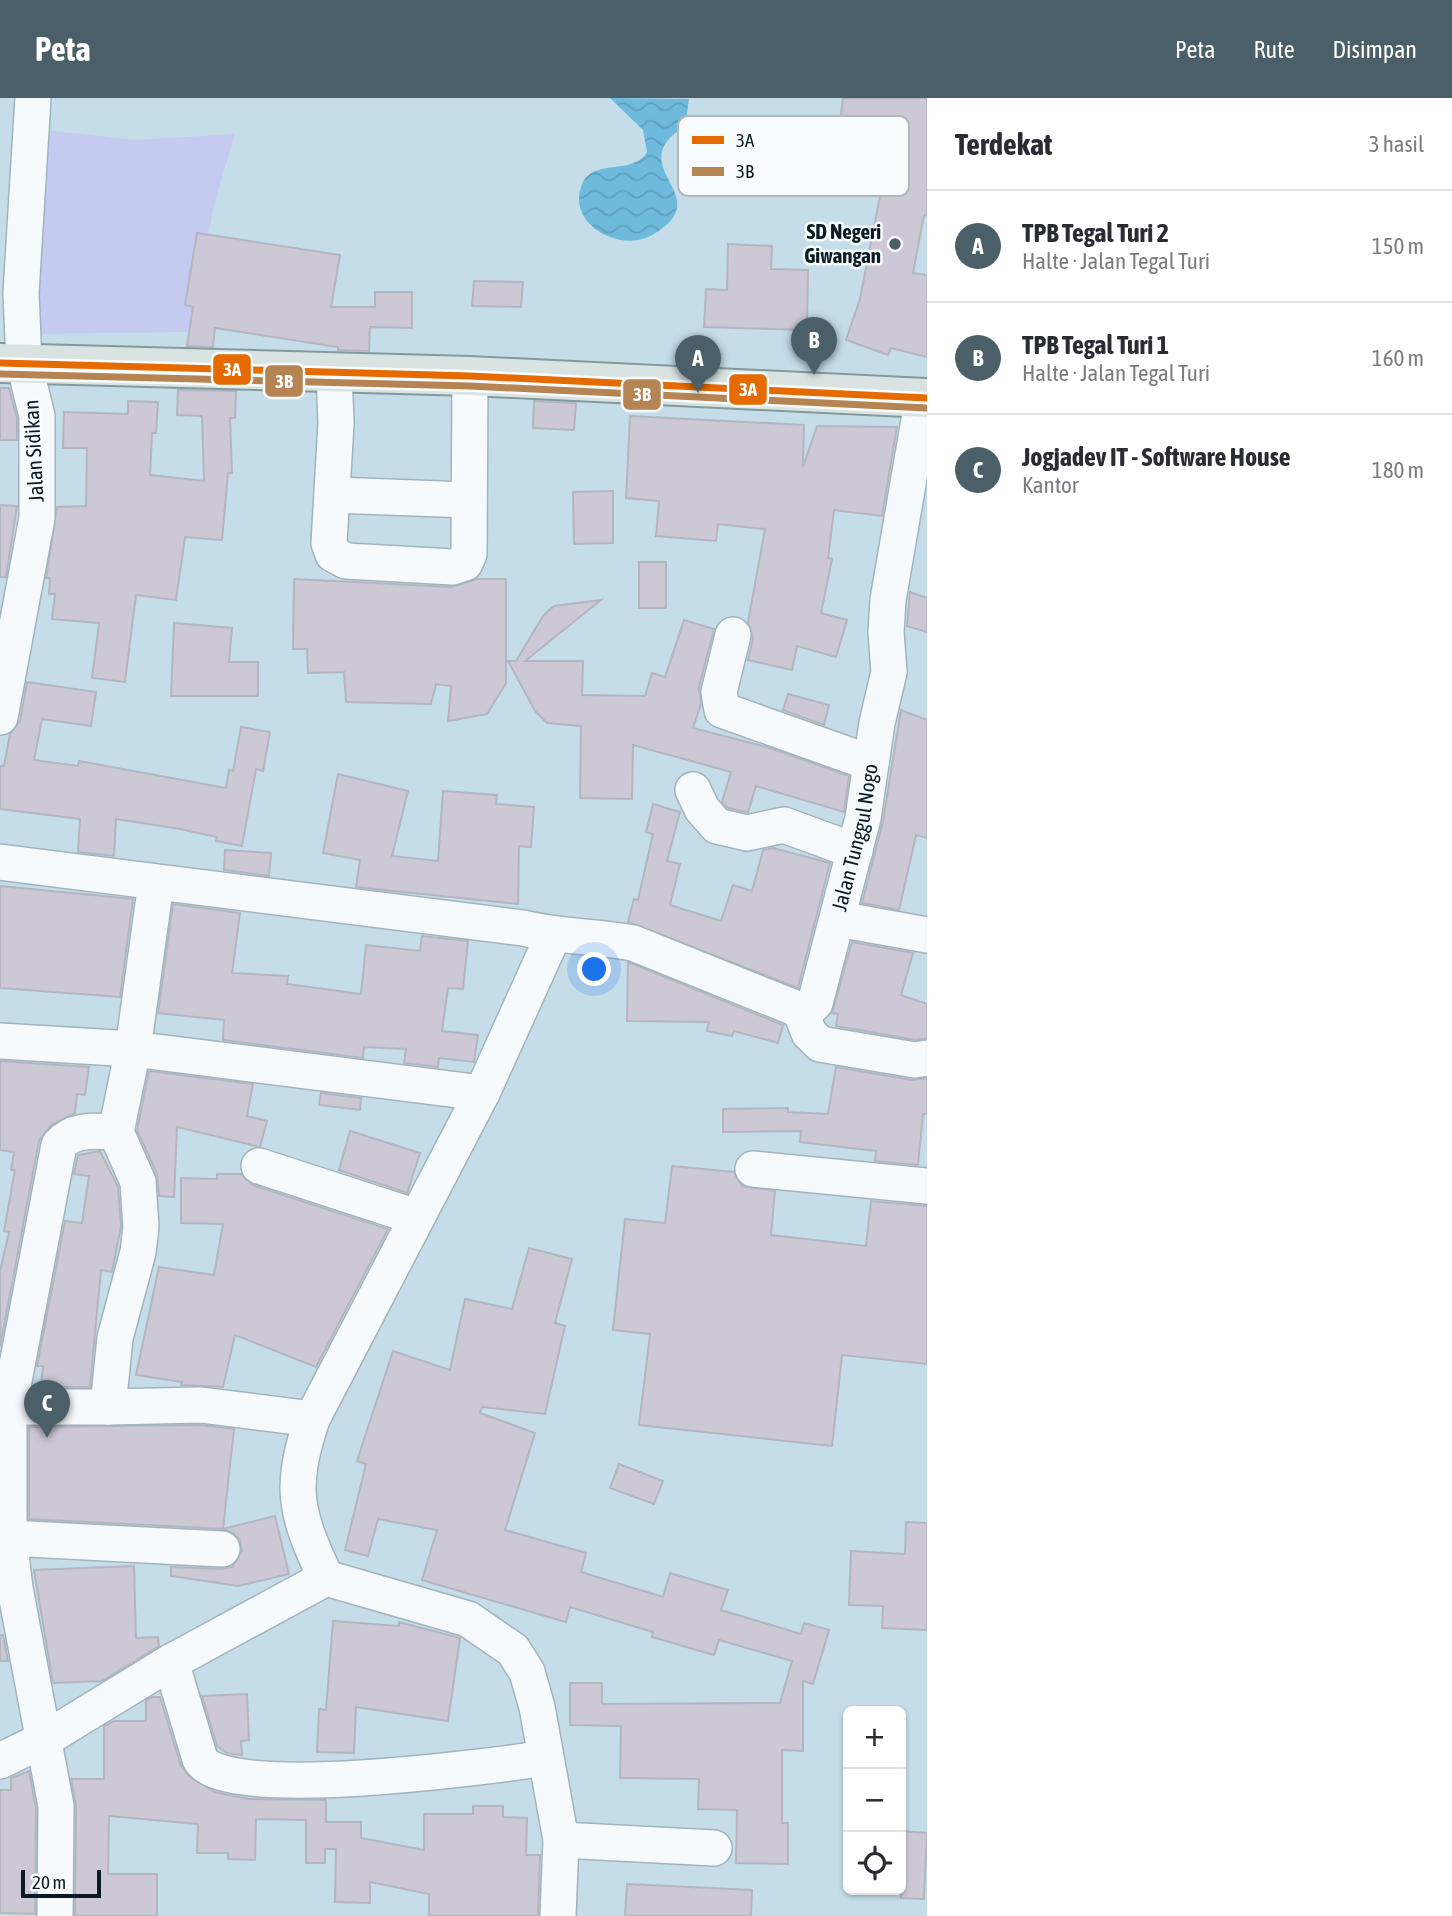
<!DOCTYPE html>
<html lang="id">
<head>
<meta charset="utf-8">
<style>
  body { margin:0; font-family:"Asap Condensed",sans-serif; background:#f2f2f3; color:#2b2b33 }
  .controls { position:absolute; right:21px; bottom:21px; display:grid; overflow:hidden; border-radius:10px; box-shadow:0 2px 5px #0004 }
  .controls button { width:63px; height:63px; display:grid; place-items:center; padding:0; border:0; border-bottom:2px solid #e1e1e2; background:#fff; color:#2b2b33; font:35px sans-serif }
  .scale { position:absolute; left:21px; bottom:18px; width:80px; box-sizing:border-box; padding-left:7px; border:4px solid #0a1b23; border-top:0; font-size:19px; line-height:24px; white-space:nowrap; color:#0a1b23; -webkit-text-stroke:5px #f8fcfe; paint-order:stroke }
  .you { position:absolute; left:595px; top:872px; width:24px; height:24px; margin:-18px; border:5px solid #fff; border-radius:50%; background:#1a73e8; box-shadow:0 0 0 10px #1a73e833 }
  .badge { display:grid; place-items:center; width:46px; height:46px; border-radius:50%; background:#4b5f68; color:#fff; font-size:23px; font-weight:700 }
  .pin { position:absolute; translate:-50% -58px; filter:drop-shadow(0 2px 4px #0008) }
  .pin::after { content:''; position:absolute; top:37px; width:24px; height:21px; background:inherit; clip-path:polygon(0 0,100% 0,50% 100%) }
  .list { margin:0; padding:0; list-style:none }
  h2 { display:flex; justify-content:space-between; align-items:center; height:91px; margin:0; padding:0 28px; font-size:30px }
  h2 small { font-size:23px; font-weight:400; color:#7c7c81 }
  .list li { display:grid; grid-template-columns:46px 1fr auto; gap:21px; align-items:center; box-sizing:border-box; height:112px; padding:0 28px; border-top:2px solid #e1e1e2 }
  .list b { display:block; font-size:26px; white-space:nowrap }
  .list p { margin:0; font-size:23px; white-space:nowrap; color:#7c7c81 }
  .list em { font-size:23px; font-style:normal; color:#7c7c81 }
  .icon { flex:none; width:38px; height:38px; fill:none; stroke:currentColor; stroke-width:2; stroke-linecap:round; stroke-linejoin:round }
  .map { position:relative; flex:none; width:927px; height:1818px; overflow:hidden }
  header { display:flex; align-items:center; gap:42px; box-sizing:border-box; height:98px; padding:0 35px; background:#4b5f68; color:#fff }
  header strong { font-size:33px }
  nav { display:flex; gap:38px; margin-inline-start:auto; font-size:24px }
  main { display:flex }
  aside { flex:1; background:#fff }
  .map>svg:first-child { display:block }
  .green { fill:#c4caf0 }
  .water { fill:url(#water-waves) }
  .building { fill:#cdc8d5; stroke:#b3b6bf; stroke-width:2 }
  .lines { fill:none; stroke-linecap:round; stroke-linejoin:round }
  .minor-casing { stroke:#a1b4be; stroke-width:38 }
  .major-casing { stroke:#839a9d; stroke-width:42 }
  .minor { stroke:#f6fafc; stroke-width:35 }
  .major { stroke:#d9e3e2; stroke-width:38 }
  .bus-1-casing { stroke:#f8fcfe; stroke-width:12 }
  .bus-2-casing { stroke:#f8fcfe; stroke-width:12 }
  .bus-1 { stroke:#e56a00; stroke-width:7 }
  .bus-2 { stroke:#b68352; stroke-width:7 }
  .poi-dot { fill:#4b5f68; stroke:#f8fcfe; stroke-width:2.5 }
  .labels { text-anchor:middle; stroke-width:5; stroke-linejoin:round; paint-order:stroke }
  .poi-label { font-size:21px; font-weight:bold; fill:#0a1b23; stroke:#f8fcfe; text-anchor:end }
  .street-label { font-size:21px; fill:#0a1b23; stroke:#f8fcfe }
  .key { fill:#f8fcfe; stroke:#b1b8bc; stroke-width:2 }
  .key-label { font-size:19px; fill:#0a1b23 }
  .line-badge { stroke:#f8fcfe; stroke-width:2.5 }
  .badge-label { font-size:19px; text-anchor:middle; font-weight:bold; fill:#fff }
</style>
</head>
<body>
<header>
<strong>Peta</strong>
<nav><a>Peta</a><a>Rute</a><a>Disimpan</a></nav>
</header>
<main>
<div class="map">
<svg width="927" height="1818" viewBox="0 0 927 1818">
  <defs>
    <pattern id="water-waves" width="16" height="10" patternUnits="userSpaceOnUse" patternTransform="scale(1.75)"><rect width="16" height="10" fill="#6dbadd"/><path d="M0 5q4-4 8 0t8 0" fill="none" stroke="#5d9fbd"/></pattern>
  </defs>
  <rect width="100%" height="100%" fill="#c5dde9"/>
  <polygon class="green" points="44,32 135,42 235,36 215,103 188,234 25,236"/>
  <path class="water" d="M 610,0 L 689,1 L 685,28 C 618,70 722,98 652,137 C 622,155 568,128 581,89 C 591,58 632,79 647,54 L 643,32 Z"/>
  <g class="building">
    <polygon points="843,0 927,0 927,118 924,117 913,175 927,177 927,259 891,250 888,257 846,242 860,201 883,83 838,74 835,90 748,76 749,72 722,68 727,40 836,58"/>
    <polygon points="197,135 340,157 331,209 375,209 375,194 412,194 412,230 370,229 369,253 338,252 338,249 215,230 213,249 187,248 193,209 185,207"/>
    <polygon points="728,146 772,148 771,171 808,172 807,232 704,229 706,191 727,192"/>
    <polygon points="474,183 523,184 521,209 472,208"/>
    <polygon points="0,290 9,290 17,320 17,342 0,342"/>
    <polygon points="178,292 236,293 235,320 230,320 232,375 228,375 222,442 185,439 176,502 136,497 125,584 92,580 99,525 52,521 55,496 49,496 50,480 46,480 57,409 86,408 87,350 63,350 64,314 128,316 128,303 158,304 156,335 152,335 150,377 204,383 202,318 177,317"/>
    <polygon points="534,303 576,305 574,332 533,330"/>
    <polygon points="630,318 804,327 803,369 817,328 897,329 882,418 834,412 828,460 832,461 821,515 847,522 836,559 797,548 792,572 748,562 753,541 748,524 765,431 718,426 716,443 656,438 659,403 626,400"/>
    <polygon points="613,393 613,445 574,446 573,394"/>
    <polygon points="0,407 17,408 6,479 0,479"/>
    <rect x="639" y="464" width="27" height="46"/>
    <polygon points="294,481 452,489 477,481 506,481 506,585 487,616 448,623 451,588 436,586 431,606 346,604 344,574 308,575 307,551 293,551"/>
    <polygon points="910,494 927,500 927,534 907,528"/>
    <polygon points="601,502 525,563 583,563 582,597 645,598 652,575 665,579 684,522 714,531 699,589 701,606 693,630 767,649 849,678 844,714 756,688 748,714 728,710 722,704 731,674 633,647 632,701 580,700 581,628 547,625 535,613 508,563 516,563 543,518 554,508"/>
    <polygon points="174,525 232,530 229,564 258,564 258,598 171,598"/>
    <polygon points="27,584 96,594 91,628 42,621 34,662 78,668 79,663 226,690 229,672 233,673 241,629 270,634 263,673 256,671 242,748 216,743 217,739 180,731 116,721 114,758 78,754 80,721 0,711 0,668 4,668 10,636 20,623"/>
    <polygon points="788,596 829,607 824,627 783,612"/>
    <polygon points="901,612 927,622 927,740 916,737 899,812 862,805 883,723"/>
    <polygon points="338,676 408,693 392,758 438,763 443,693 497,697 496,706 534,709 531,749 519,748 518,806 356,789 360,762 323,755"/>
    <polygon points="653,706 680,714 667,763 680,766 670,807 721,823 733,787 752,793 763,752 773,750 830,765 798,890 628,824 634,801 638,802 653,736 646,734"/>
    <polygon points="225,752 271,755 269,778 224,772"/>
    <polygon points="0,788 133,801 120,899 0,890"/>
    <polygon points="173,806 240,815 232,875 288,878 287,886 361,896 366,847 420,853 422,838 468,843 463,891 448,890 442,933 478,937 474,964 439,960 438,969 404,965 406,951 364,949 363,960 223,942 224,922 158,915"/>
    <polygon points="852,844 913,855 901,897 927,906 927,940 915,942 836,928 838,916 832,915"/>
    <polygon points="628,864 783,927 778,945 734,933 732,938 707,933 709,924 627,923"/>
    <polygon points="0,963 89,969 85,997 77,996 75,1015 51,1027 39,1043 0,1249 0,1173 9,1134 4,1133 15,1072 11,1072 14,1054 0,1052"/>
    <polygon points="836,969 912,982 927,980 927,1016 923,1016 918,1067 875,1063 876,1053 800,1044 801,1033 723,1034 723,1011 788,1010 788,1014 828,1016"/>
    <polygon points="149,973 253,986 247,1018 267,1023 260,1049 177,1029 174,1099 159,1098 157,1076 137,1032"/>
    <polygon points="321,995 361,1000 360,1012 319,1007"/>
    <polygon points="350,1033 420,1055 407,1095 339,1072"/>
    <polygon points="100,1053 118,1089 121,1128 112,1174 101,1172 90,1289 41,1289 43,1268 37,1268 65,1123 82,1125 89,1078 74,1076 78,1057"/>
    <polygon points="672,1068 734,1074 742,1088 775,1093 771,1137 866,1148 871,1103 927,1108 927,1266 842,1257 832,1348 639,1327 650,1236 613,1232 625,1121 665,1125"/>
    <polygon points="217,1076 241,1076 253,1087 388,1131 316,1269 235,1237 223,1289 181,1287 182,1284 136,1277 159,1169 214,1177 223,1126 181,1125 181,1080 217,1081"/>
    <polygon points="529,1150 572,1161 555,1225 565,1228 545,1316 482,1309 480,1315 535,1335 505,1432 586,1455 581,1474 663,1499 670,1475 728,1492 721,1512 801,1536 804,1525 829,1532 813,1586 803,1583 803,1653 782,1652 782,1725 788,1725 788,1766 736,1765 737,1712 698,1711 699,1681 620,1680 621,1628 570,1627 570,1585 602,1585 602,1606 780,1605 792,1563 719,1542 714,1557 652,1539 653,1534 570,1509 566,1524 422,1482 437,1432 378,1421 368,1458 345,1452 366,1366 357,1363 393,1253 450,1272 465,1201 512,1211"/>
    <polygon points="200,1327 234,1331 223,1431 275,1418 289,1476 238,1488 171,1478 171,1469 221,1471 232,1469 242,1453 240,1442 233,1435 224,1431 29,1421 29,1329"/>
    <polygon points="619,1366 663,1383 654,1406 610,1390"/>
    <polygon points="906,1424 927,1425 927,1532 882,1530 883,1508 849,1507 851,1453 905,1456"/>
    <polygon points="134,1468 136,1540 158,1539 159,1548 102,1583 53,1585 34,1472"/>
    <polygon points="333,1523 399,1528 399,1524 460,1540 448,1623 356,1609 354,1655 317,1654 319,1611 326,1612"/>
    <polygon points="0,1537 3,1537 8,1563 0,1563"/>
    <polygon points="247,1596 249,1642 241,1643 242,1657 227,1655 217,1648 202,1598"/>
    <polygon points="152,1599 160,1599 181,1668 189,1678 215,1694 248,1701 326,1702 326,1724 361,1724 361,1740 424,1752 424,1716 473,1716 473,1708 503,1708 503,1719 527,1720 526,1757 540,1757 538,1818 429,1818 429,1796 370,1784 370,1805 335,1804 336,1751 325,1751 325,1765 306,1765 306,1722 256,1721 255,1762 228,1761 228,1755 197,1755 198,1726 109,1718 108,1776 157,1776 157,1818 75,1818 76,1708 71,1681 104,1681 104,1628 114,1623 146,1623 146,1603"/>
    <polygon points="29,1673 36,1710 35,1816 0,1815 0,1692 11,1692 11,1680"/>
    <polygon points="901,1733 927,1735 924,1801 901,1800"/>
    <polygon points="627,1786 752,1792 751,1818 625,1818"/>
  </g>
  <g class="lines">
    <defs>
      <g id="minor">
        <polyline points="334,274 336,325 329,445 333,456 346,463 453,469 465,465 469,456 470,278"/>
        <polyline points="333,397 469,402"/>
        <polyline points="733,537 719,594 722,612 871,665"/>
        <polyline points="0,619 37,420 37,318 24,265 21,195 33,0"/>
        <polyline points="693,692 702,711 717,728 747,735 784,727 855,753"/>
        <path id="s1" d="M 0,764 L 523,830 C 559,839 596,838 633,845 L 800,912 L 808,911 L 815,905 L 863,720 L 877,625 L 889,574 L 886,534 L 888,502 L 923,299"/>
        <polyline points="156,785 133,951 116,1034 138,1084 141,1129 138,1154 115,1240 108,1309 201,1307 312,1321"/>
        <polyline points="838,821 927,837"/>
        <path d="M 553,838 L 482,995 L 312,1321 C 289,1391 295,1414 326,1480 L 468,1521 L 513,1552 L 527,1574 L 537,1609 L 561,1742 L 558,1818"/>
        <polyline points="800,912 809,935 820,946 915,962 927,960"/>
        <polyline points="0,943 133,951 482,995"/>
        <polyline points="259,1068 416,1119"/>
        <polyline points="753,1071 927,1088"/>
        <polyline points="0,1309 108,1309"/>
        <polyline points="9,1440 222,1451"/>
        <path d="M 171,1564 L 200,1661 C 223,1705 494,1668 545,1660"/>
        <polyline points="0,1663 45,1641 171,1564 326,1480"/>
        <polyline points="561,1742 714,1750"/>
        <path d="M 55,1818 L 56,1708 L 15,1490 L 9,1440 L 9,1309 L 59,1047 C 74,1030 95,1033 116,1034"/>
      </g>
      <polyline id="major" points="0,265 470,278 927,300"/>
    </defs>
    <use href="#minor" class="minor-casing"/>
    <use href="#major" class="major-casing"/>
    <use href="#minor" class="minor"/>
    <use href="#major" class="major"/>
    <defs>
      <polyline id="bus-1" points="0,265 470,278 927,300"/>
      <polyline id="bus-2" points="0,276 470,288 926,310"/>
    </defs>
    <use href="#bus-1" class="bus-1-casing"/>
    <use href="#bus-2" class="bus-2-casing"/>
    <use href="#bus-1" class="bus-1"/>
    <use href="#bus-2" class="bus-2"/>
  </g>
  <circle class="poi-dot" cx="895" cy="146" r="7"/>
  <g class="labels">
    <g class="poi-label">
      <text x="881" y="141">SD Negeri<tspan x="881" dy="24">Giwangan</tspan></text>
    </g>
    <g class="street-label">
      <text transform="translate(34 353) rotate(-93)" y="7">Jalan Sidikan</text>
      <text dy="7" stroke="none"><textPath href="#s1" startOffset="1006">Jalan Tunggul Nogo</textPath></text>
    </g>
  </g>
  <rect x="678" y="18" width="231" height="80" rx="10" class="key"/>
  <rect x="692" y="38" width="32" height="8" fill="#e56a00"/>
  <rect x="692" y="69" width="32" height="9" fill="#b68352"/>
  <g class="key-label">
    <text x="736" y="49">3A</text>
    <text x="736" y="80">3B</text>
  </g>
  <g class="line-badge">
    <rect x="212" y="255" width="40" height="33" rx="7" fill="#e56a00"/>
    <rect x="264" y="266" width="40" height="34" rx="7" fill="#b68352"/>
    <rect x="728" y="275" width="40" height="33" rx="7" fill="#e56a00"/>
    <rect x="622" y="280" width="40" height="33" rx="7" fill="#b68352"/>
  </g>
  <g class="badge-label">
    <text x="232" y="278">3A</text>
    <text x="284" y="290">3B</text>
    <text x="748" y="298">3A</text>
    <text x="642" y="303">3B</text>
  </g>
</svg>
<div class="controls">
<button>+</button>
<button>−</button>
<button><svg class="icon" aria-label="locate" viewBox="0 0 24 24"><circle cx="12" cy="12" r="6"/><path d="M12 2v4M12 18v4M2 12h4M18 12h4"/></svg></button>
</div>
<div class="scale">20 m</div>
<div class="you"></div>
<div class="pin badge" style="left:698px;top:295px">A</div>
<div class="pin badge" style="left:814px;top:277px">B</div>
<div class="pin badge" style="left:47px;top:1340px">C</div>
</div>
<aside>
<h2>Terdekat<small>3 hasil</small></h2>
<ul class="list">
<li><span class="badge">A</span><div><b>TPB Tegal Turi 2</b><p>Halte · Jalan Tegal Turi</p></div><em>150 m</em></li>
<li><span class="badge">B</span><div><b>TPB Tegal Turi 1</b><p>Halte · Jalan Tegal Turi</p></div><em>160 m</em></li>
<li><span class="badge">C</span><div><b>Jogjadev IT - Software House</b><p>Kantor</p></div><em>180 m</em></li>
</ul>
</aside>
</main>
</body>
</html>
